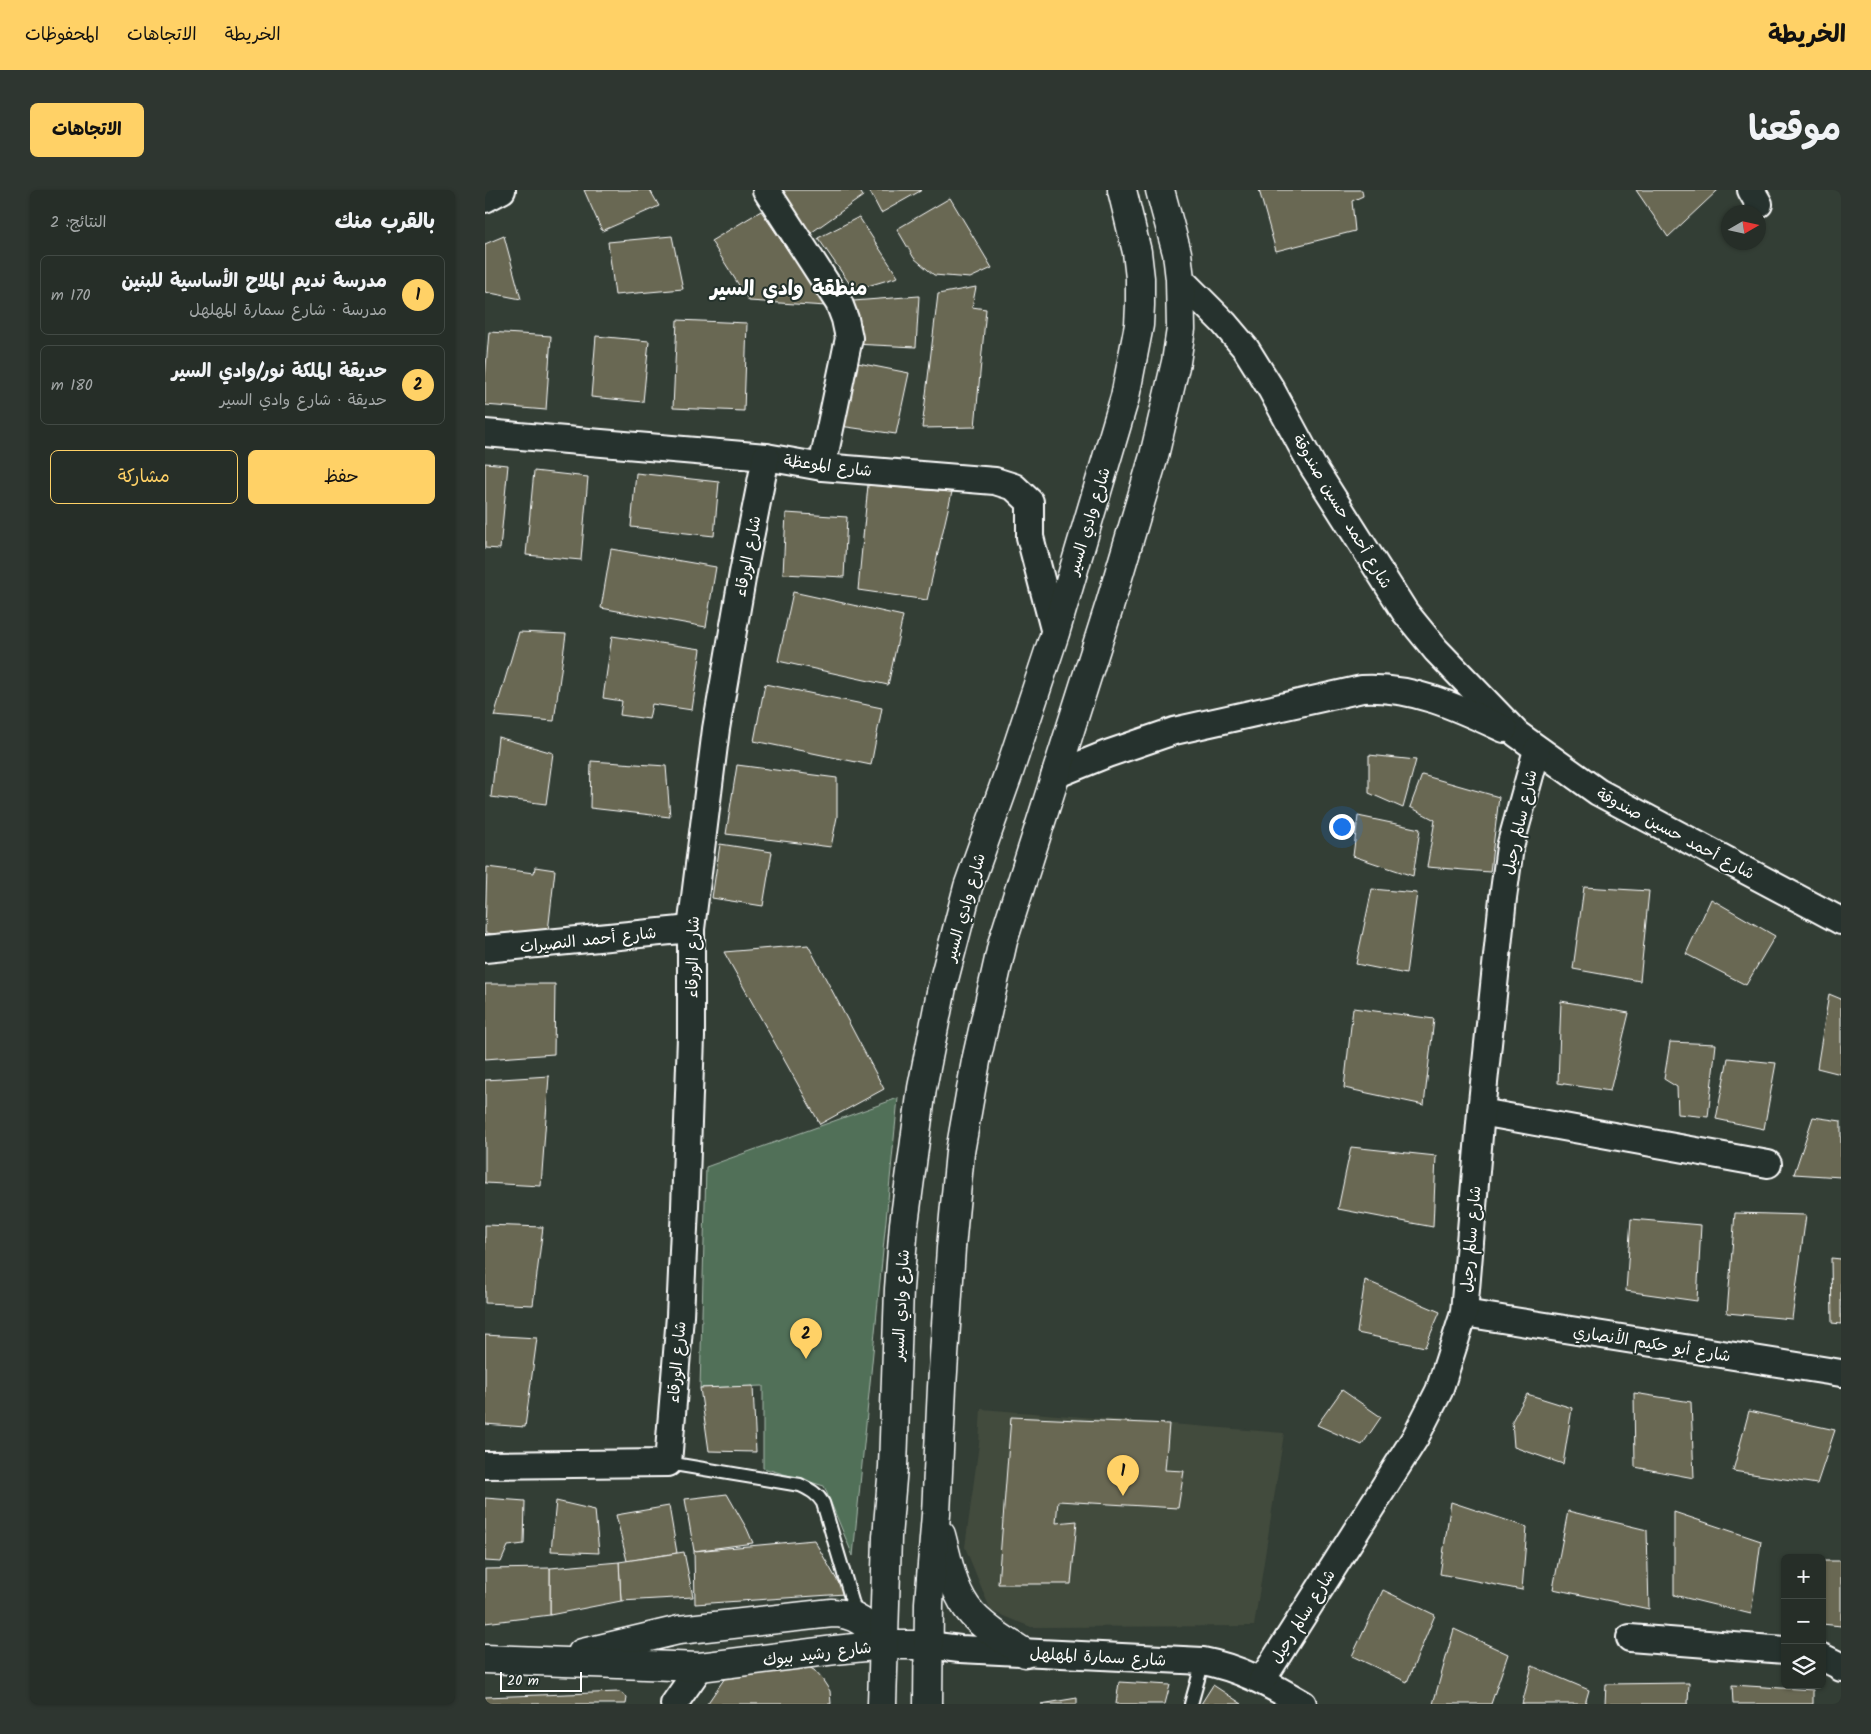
<!DOCTYPE html>
<html lang="ar">
<head>
<meta charset="utf-8">
<style>
  body { margin:0; font-family:Kalam,"Playpen Sans Arabic",sans-serif; background:#2e3630; color:#f1f3f6; direction:rtl }
  .controls { position:absolute; right:15px; bottom:15px; display:grid; overflow:hidden; border-radius:8px; box-shadow:0 1px 4px #0004 }
  .controls button { width:45px; height:45px; display:grid; place-items:center; padding:0; border:0; border-bottom:1px solid #424a45; background:#262e28; color:#f1f3f6; font:25px sans-serif }
  .compass { position:absolute; left:1236px; top:15px; width:45px; height:45px; border-radius:50%; background:#262e28; box-shadow:0 1px 4px #0004; rotate:81deg }
  .scale { position:absolute; left:15px; bottom:12px; width:82px; box-sizing:border-box; padding-left:5px; border:2px solid #fff; border-top:0; font-size:14px; line-height:18px; white-space:nowrap; color:#fff; -webkit-text-stroke:4px #26332d; paint-order:stroke }
  .you { position:absolute; left:856px; top:636px; width:18px; height:18px; margin:-12px; border:4px solid #fff; border-radius:50%; background:#1a73e8; box-shadow:0 0 0 8px #1a73e833 }
  .badge { display:grid; place-items:center; width:32px; height:32px; border-radius:50%; background:#ffd166; color:#111; font-size:16px; font-weight:700 }
  .pin { position:absolute; translate:-50% -41px; filter:drop-shadow(0 1px 2px #0008) }
  .pin::after { content:''; position:absolute; top:26px; width:18px; height:15px; background:inherit; clip-path:polygon(0 0,100% 0,50% 100%) }
  .list { margin:0; padding:0; list-style:none }
  h2 { display:flex; justify-content:space-between; align-items:center; height:65px; margin:0; padding:0 20px; font-size:21px }
  h2 small { font-size:16px; font-weight:400; color:#a4a8a8 }
  .list li { display:grid; grid-template-columns:32px 1fr auto; gap:15px; align-items:center; box-sizing:border-box; height:80px; margin:0 10px 10px; padding:0 10px; border:1px solid #424a45; border-radius:8px }
  .list b { display:block; font-size:19px; white-space:nowrap }
  .list p { margin:0; font-size:16px; white-space:nowrap; color:#a4a8a8 }
  .list em { font-size:16px; font-style:normal; color:#a4a8a8 }
  .actions { display:flex; gap:10px; padding:15px 20px }
  .actions a { flex:1; padding:11px 0; border:1px solid #ffd166; border-radius:8px; text-align:center; font-size:18px; color:#ffd166 }
  .actions .main { background:#ffd166; color:#111 }
  .icon { flex:none; width:28px; height:28px; fill:none; stroke:currentColor; stroke-width:2; stroke-linecap:round; stroke-linejoin:round }
  .map { position:relative; flex:none; width:1356px; height:1514px; overflow:hidden; direction:ltr; border-radius:8px }
  header { display:flex; align-items:center; gap:30px; box-sizing:border-box; height:70px; padding:0 25px; background:#ffd166; color:#111 }
  header strong { font-size:24px }
  nav { display:flex; gap:28px; margin-inline-start:auto; font-size:18px }
  .intro { display:flex; align-items:center; justify-content:space-between; box-sizing:border-box; height:120px; padding:0 30px }
  h1 { margin:0; font-size:35px }
  .button { padding:12px 22px; border-radius:8px; background:#ffd166; color:#111; font-size:18px; font-weight:700 }
  main { display:flex; gap:30px; padding:0 30px }
  aside { flex:1; background:#262e28; border-radius:8px; box-shadow:0 1px 4px #0004 }
  .map>svg:first-child { display:block }
  .built { fill:#434b3e }
  .green { fill:#517059; stroke:#a8b8ac }
  .building { fill:#696853; stroke:#fff }
  .lines { fill:none; stroke-linecap:round; stroke-linejoin:round }
  .service-casing { stroke:#fff; stroke-width:16 }
  .minor-casing { stroke:#fff; stroke-width:30 }
  .tertiary-casing { stroke:#fff; stroke-width:31 }
  .secondary-casing { stroke:#fff; stroke-width:31 }
  .service { stroke:#26332d; stroke-width:12 }
  .minor { stroke:#26332d; stroke-width:26 }
  .tertiary { stroke:#26332d; stroke-width:28 }
  .secondary { stroke:#26332d; stroke-width:28 }
  .labels { text-anchor:middle; stroke-width:4; stroke-linejoin:round; paint-order:stroke }
  .street-label { font-size:16px; fill:#fff; stroke:#26332d }
  .district-label { font-size:21px; font-weight:bold; fill:#fff; stroke:#26332d }
</style>
</head>
<body>
<header>
<strong>الخريطة</strong>
<nav><a>الخريطة</a><a>الاتجاهات</a><a>المحفوظات</a></nav>
</header>
<div class="intro"><h1>موقعنا</h1><a class="button">الاتجاهات</a></div>
<main>
<div class="map">
<svg width="1356" height="1514" viewBox="0 0 1356 1514">
  <rect width="100%" height="100%" fill="#333e35"/>
  <filter id="ink" filterUnits="userSpaceOnUse"><feTurbulence type="fractalNoise" baseFrequency=".02" numOctaves="2"/><feDisplacementMap in="SourceGraphic" scale="10" xChannelSelector="R" yChannelSelector="G"/><feConvolveMatrix kernelMatrix="1 2 1 2 8 2 1 2 1" color-interpolation-filters="sRGB"/></filter>
  <g filter="url(#ink)">
    <polygon class="built" points="496,1219 799,1243 769,1436 546,1437 506,1421 480,1357 494,1254"/>
    <polygon class="green" points="413,908 368,1366 339,1296 278,1278 278,1196 215,1198 221,977"/>
    <g class="building">
      <polygon points="99,0 165,0 174,16 117,41"/>
      <polygon points="290,0 374,0 378,6 320,47"/>
      <polygon points="384,0 437,0 396,23"/>
      <polygon points="774,0 877,0 878,6 867,11 870,41 791,61"/>
      <polygon points="1151,0 1233,0 1183,47"/>
      <polygon points="465,8 507,78 485,88 449,85 429,68 412,39"/>
      <polygon points="276,21 341,116 264,111 226,51"/>
      <polygon points="374,27 413,87 369,100 333,48"/>
      <polygon points="19,46 36,109 0,102 0,54"/>
      <polygon points="187,46 198,99 130,105 123,52"/>
      <polygon points="491,97 487,117 501,119 490,237 437,238 453,104"/>
      <polygon points="434,106 431,157 368,154 368,111"/>
      <polygon points="192,130 262,133 259,221 188,218"/>
      <polygon points="4,142 66,146 61,220 0,215 0,189"/>
      <polygon points="111,146 164,151 158,212 106,207"/>
      <polygon points="368,172 424,183 411,244 355,236"/>
      <polygon points="0,273 23,275 15,359 0,358"/>
      <polygon points="49,281 103,287 96,370 41,365"/>
      <polygon points="151,283 234,292 229,346 146,337"/>
      <polygon points="383,295 467,302 442,410 373,400"/>
      <polygon points="301,323 362,327 359,387 298,384"/>
      <polygon points="126,359 231,377 221,437 116,418"/>
      <polygon points="308,402 418,426 403,495 293,471"/>
      <polygon points="34,442 81,444 69,531 9,526"/>
      <polygon points="127,446 216,459 207,520 167,514 164,529 135,525 137,511 118,508"/>
      <polygon points="280,494 397,518 386,575 269,551"/>
      <polygon points="13,547 68,563 61,614 6,607"/>
      <polygon points="884,565 931,570 918,618 884,603"/>
      <polygon points="106,571 181,576 185,627 105,618"/>
      <polygon points="252,575 352,588 352,627 346,657 241,644"/>
      <polygon points="937,585 1014,607 1005,682 942,677 950,630 925,617"/>
      <polygon points="873,626 935,639 928,686 868,666"/>
      <polygon points="235,654 287,662 278,716 227,708"/>
      <polygon points="2,677 49,683 50,677 70,680 62,750 0,743"/>
      <polygon points="1099,697 1164,701 1155,791 1088,779"/>
      <polygon points="887,699 932,703 921,784 871,774"/>
      <polygon points="1226,709 1290,746 1261,795 1201,764"/>
      <polygon points="323,755 399,899 335,934 239,762"/>
      <polygon points="0,794 70,794 69,864 0,869"/>
      <polygon points="1344,804 1356,809 1356,884 1332,878"/>
      <polygon points="1076,811 1144,823 1125,901 1073,893"/>
      <polygon points="868,818 949,829 939,915 859,898"/>
      <polygon points="1185,852 1231,854 1223,927 1193,924 1192,897 1179,889"/>
      <polygon points="1243,868 1291,873 1279,939 1231,929"/>
      <polygon points="64,886 56,996 0,993 0,890"/>
      <polygon points="1328,927 1356,931 1356,987 1309,984"/>
      <polygon points="866,957 951,966 948,1037 853,1019"/>
      <polygon points="1250,1023 1321,1025 1307,1129 1242,1123"/>
      <polygon points="1146,1029 1216,1035 1212,1111 1141,1101"/>
      <polygon points="0,1035 58,1037 48,1115 0,1113"/>
      <polygon points="1346,1068 1356,1069 1356,1134 1347,1133"/>
      <polygon points="880,1090 955,1122 940,1157 872,1143"/>
      <polygon points="0,1145 52,1148 40,1237 0,1234"/>
      <polygon points="268,1196 271,1262 224,1261 215,1198"/>
      <polygon points="857,1200 896,1227 877,1255 832,1235"/>
      <polygon points="1149,1203 1206,1212 1209,1288 1150,1277"/>
      <polygon points="1042,1204 1087,1218 1078,1274 1029,1257 1027,1231"/>
      <polygon points="1264,1221 1350,1240 1332,1294 1248,1281"/>
      <polygon points="526,1227 684,1234 680,1280 699,1281 693,1318 573,1311 571,1333 592,1331 586,1394 513,1394"/>
      <polygon points="242,1304 262,1339 268,1353 209,1361 200,1309"/>
      <polygon points="0,1308 40,1311 39,1354 23,1356 16,1372 0,1371"/>
      <polygon points="71,1311 110,1320 114,1363 66,1361"/>
      <polygon points="966,1312 1042,1337 1037,1400 955,1384"/>
      <polygon points="184,1316 192,1363 142,1371 131,1325"/>
      <polygon points="1083,1321 1162,1340 1164,1419 1068,1399"/>
      <polygon points="1189,1322 1276,1351 1266,1424 1189,1405"/>
      <polygon points="329,1350 360,1404 210,1414 209,1361"/>
      <polygon points="199,1362 208,1407 136,1411 134,1372"/>
      <polygon points="1337,1371 1356,1371 1356,1436 1337,1434"/>
      <polygon points="134,1372 136,1411 65,1425 65,1378"/>
      <polygon points="65,1378 65,1425 0,1433 0,1379"/>
      <polygon points="898,1400 950,1425 922,1492 867,1466"/>
      <polygon points="969,1439 1023,1464 1006,1514 948,1514"/>
      <polygon points="316,1473 329,1480 337,1489 345,1501 346,1514 222,1514 244,1482"/>
      <polygon points="1047,1476 1104,1500 1100,1514 1037,1514"/>
      <polygon points="634,1492 685,1495 680,1514 631,1514"/>
      <polygon points="1204,1493 1203,1514 1120,1514 1121,1494"/>
      <polygon points="728,1495 757,1514 716,1514"/>
      <polygon points="1247,1495 1328,1500 1328,1514 1248,1514"/>
      <polygon points="135,1502 142,1508 141,1514 0,1514 0,1507"/>
      <polygon points="592,1508 592,1514 556,1514"/>
    </g>
    <g class="lines">
      <defs>
        <g id="service">
          <path d="M 183,1273 L 315,1295 C 325,1300 332,1303 338,1313 L 372,1428"/>
          <polyline points="706,1514 718,1471"/>
        </g>
        <g id="minor">
          <polyline points="281,0 354,113 360,129 364,148 337,277"/>
          <polyline points="1266,0 1274,14"/>
          <polyline points="0,9 17,0"/>
          <polyline points="695,89 739,133 761,159 786,199 827,275 920,422 951,460 1032,544 1113,602 1356,731"/>
          <polyline points="0,243 281,267 337,277 510,291 529,297 545,312 545,347 570,443"/>
          <path d="M 570,585 L 622,564 L 689,541 L 877,499 C 928,496 974,518 1019,539"/>
          <polyline points="0,759 206,739"/>
          <polyline points="996,922 1283,974"/>
          <polyline points="979,1123 1356,1183"/>
          <polyline points="0,1275 183,1273 195,1126 200,1017 206,847 206,739 231,539 258,383 281,267"/>
          <polyline points="1145,1448 1300,1460"/>
          <path d="M 443,1455 L 475,1459 L 718,1471 C 755,1478 786,1495 818,1514"/>
          <polyline points="1337,1467 1355,1476 1356,1478"/>
          <polyline points="777,1490 930,1248 954,1201 979,1123 996,922 1018,708 1025,657 1052,560"/>
          <polyline points="189,1514 215,1477"/>
        </g>
        <g id="tertiary">
          <path d="M 97,1463 L 194,1440 L 347,1423 C 373,1423 383,1436 399,1455"/>
          <polyline points="0,1469 215,1477 350,1460 399,1455 443,1455"/>
        </g>
        <g id="secondary">
          <path d="M 456,1345 C 463,1371 468,1403 487,1424 C 502,1440 521,1451 540,1463"/>
          <polyline points="397,1514 402,1347 408,1277 414,1099 419,1034 437,898 457,797 483,697 524,582 570,443 640,207 654,135 655,115 655,88 652,62 637,0"/>
          <polyline points="443,1514 444,1413 451,1324 457,1197 466,1058 475,962 491,871 518,751 625,414 669,266 691,172 696,139 695,89 692,63 675,0"/>
        </g>
      </defs>
      <use href="#service" class="service-casing"/>
      <use href="#minor" class="minor-casing"/>
      <use href="#tertiary" class="tertiary-casing"/>
      <use href="#secondary" class="secondary-casing"/>
      <use href="#service" class="service"/>
      <use href="#minor" class="minor"/>
      <use href="#tertiary" class="tertiary"/>
      <use href="#secondary" class="secondary"/>
    </g>
  </g>
  <g class="labels">
    <g class="street-label">
      <text transform="translate(343 275) rotate(7)" y="6">شارع الموعظة</text>
      <text transform="translate(858 321) rotate(59)" y="6">شارع أحمد حسين صندوقة</text>
      <text transform="translate(603 331) rotate(-73)" y="6">شارع وادي السير</text>
      <text transform="translate(262 366) rotate(-79)" y="6">شارع الورقاء</text>
      <text transform="translate(1034 632) rotate(-77)" y="6">شارع سالم رحيل</text>
      <text transform="translate(1191 643) rotate(28)" y="6">شارع أحمد حسين صندوقة</text>
      <text transform="translate(479 717) rotate(-74)" y="6">شارع وادي السير</text>
      <text transform="translate(103 749) rotate(-6)" y="6">شارع أحمد النصيرات</text>
      <text transform="translate(207 767) rotate(-89)" y="6">شارع الورقاء</text>
      <text transform="translate(985 1049) rotate(-85)" y="6">شارع سالم رحيل</text>
      <text transform="translate(415 1115) rotate(-87)" y="6">شارع وادي السير</text>
      <text transform="translate(1167 1153) rotate(9)" y="6">شارع أبو حكيم الأنصاري</text>
      <text transform="translate(191 1172) rotate(-85)" y="6">شارع الورقاء</text>
      <text transform="translate(817 1426) rotate(-58)" y="6">شارع سالم رحيل</text>
      <text transform="translate(332 1463) rotate(-7)" y="6">شارع رشيد بيوك</text>
      <text transform="translate(613 1466) rotate(3)" y="6">شارع سمارة المهلهل</text>
    </g>
    <g class="district-label">
      <text x="304" y="105">منطقة وادي السير</text>
    </g>
  </g>
</svg>
<div class="controls">
<button>+</button>
<button>−</button>
<button><svg class="icon" aria-label="layers" viewBox="0 0 24 24"><path d="M12 4l9 5-9 5-9-5zM3 14l9 5 9-5"/></svg></button>
</div>
<svg class="compass" viewBox="-18 -18 36 36"><path d="M0-13l5 13h-10z" fill="#e53935"/><path d="M0 13l5-13h-10z" fill="#a4a8a8"/></svg>
<div class="scale">20 m</div>
<div class="you"></div>
<div class="pin badge" style="left:638px;top:1306px">1</div>
<div class="pin badge" style="left:321px;top:1169px">2</div>
</div>
<aside>
<h2>بالقرب منك<small>النتائج: 2</small></h2>
<ul class="list">
<li><span class="badge">1</span><div><b>مدرسة نديم الملاح الأساسية للبنين</b><p>مدرسة · شارع سمارة المهلهل</p></div><em>170 m</em></li>
<li><span class="badge">2</span><div><b>حديقة الملكة نور/وادي السير</b><p>حديقة · شارع وادي السير</p></div><em>180 m</em></li>
</ul>
<div class="actions"><a class="main">حفظ</a><a>مشاركة</a></div>
</aside>
</main>
</body>
</html>
